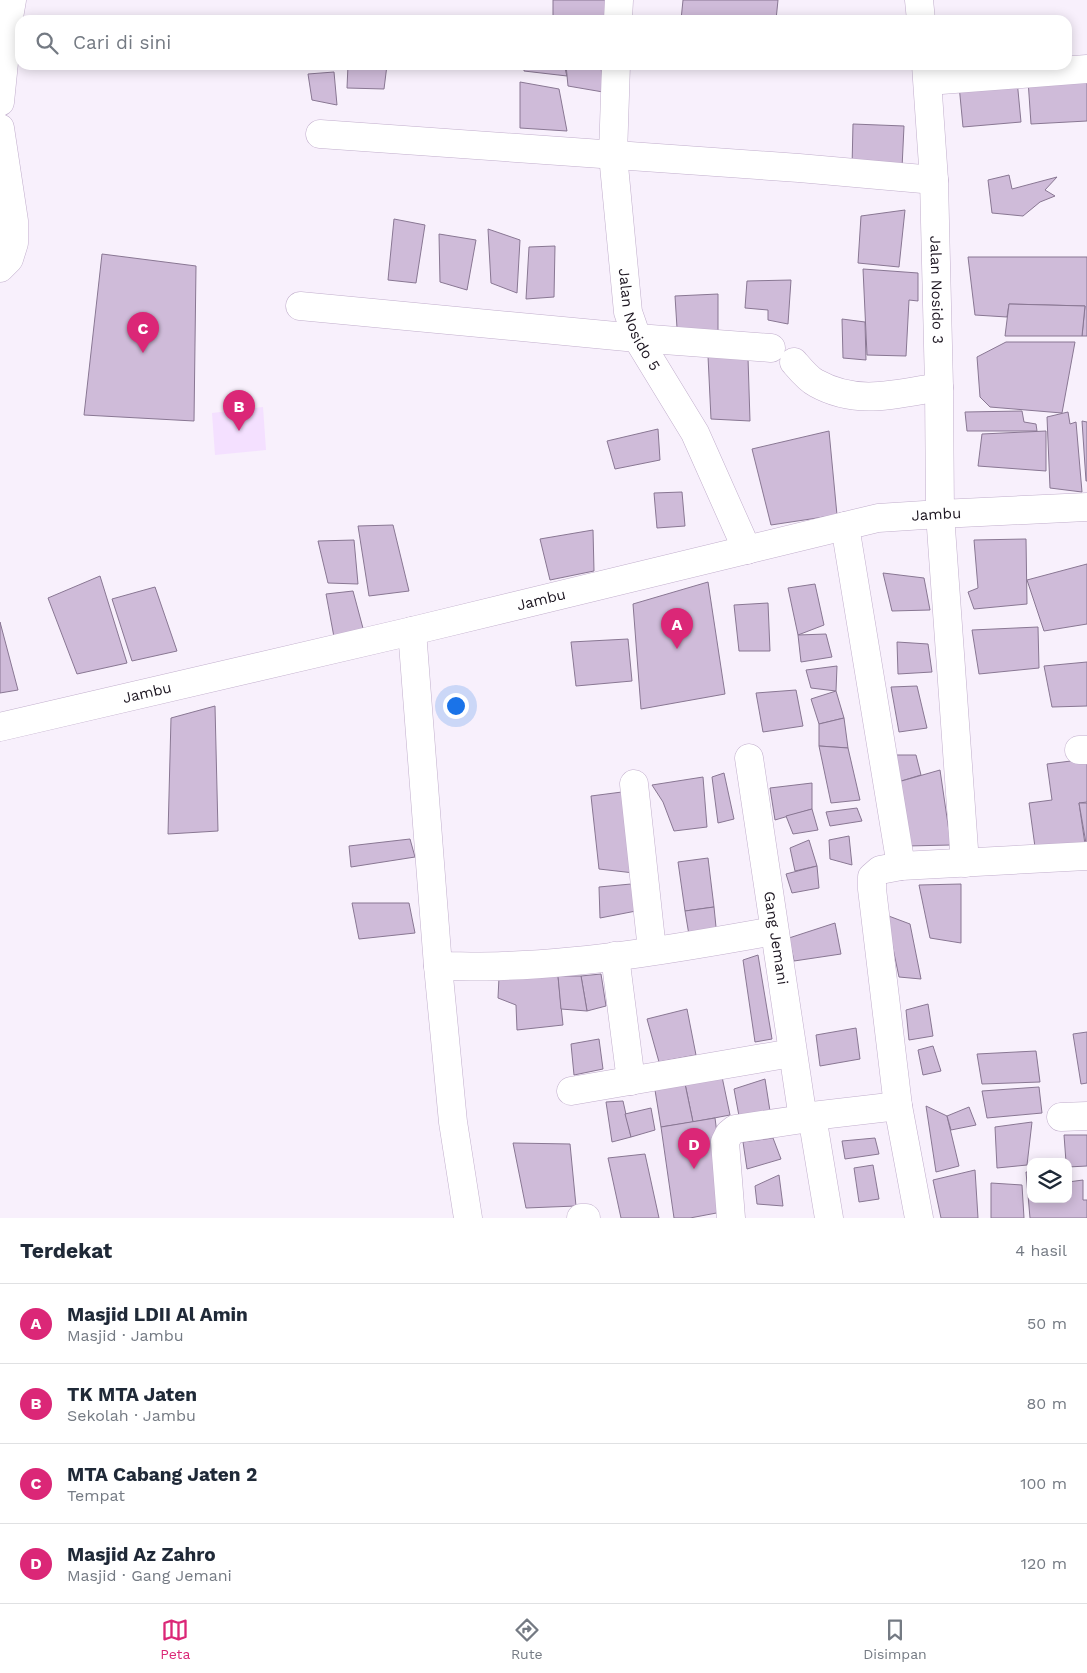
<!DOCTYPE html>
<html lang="id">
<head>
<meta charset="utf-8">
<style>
  body { margin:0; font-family:"Work Sans",sans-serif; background:#f6f6f7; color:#1f2937 }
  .controls { position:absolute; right:15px; bottom:15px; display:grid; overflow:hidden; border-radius:10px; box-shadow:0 2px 12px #0003 }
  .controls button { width:45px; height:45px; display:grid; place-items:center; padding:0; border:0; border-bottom:1px solid #e0e1e3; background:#fff; color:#1f2937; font:25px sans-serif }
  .you { position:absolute; left:455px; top:705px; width:18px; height:18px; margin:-12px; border:4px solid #fff; border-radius:50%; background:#1a73e8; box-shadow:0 0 0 8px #1a73e833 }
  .badge { display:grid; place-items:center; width:32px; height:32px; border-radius:50%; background:#db2777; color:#fff; font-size:16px; font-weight:700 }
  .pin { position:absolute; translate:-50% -41px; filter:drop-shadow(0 1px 2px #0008) }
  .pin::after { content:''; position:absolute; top:26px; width:18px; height:15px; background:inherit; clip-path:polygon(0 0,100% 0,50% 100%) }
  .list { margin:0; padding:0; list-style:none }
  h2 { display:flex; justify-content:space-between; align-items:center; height:65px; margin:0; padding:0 20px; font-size:21px }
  h2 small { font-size:16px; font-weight:400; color:#747a83 }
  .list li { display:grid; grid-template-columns:32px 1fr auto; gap:15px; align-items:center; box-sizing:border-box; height:80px; padding:0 20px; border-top:1px solid #e0e1e3 }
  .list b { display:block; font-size:19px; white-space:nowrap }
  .list p { margin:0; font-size:16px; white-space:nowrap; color:#747a83 }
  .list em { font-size:16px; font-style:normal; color:#747a83 }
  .icon { flex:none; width:28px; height:28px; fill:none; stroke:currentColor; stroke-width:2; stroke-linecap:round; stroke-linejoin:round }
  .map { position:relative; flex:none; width:1087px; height:1218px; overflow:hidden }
  .search { position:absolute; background:#fff; box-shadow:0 2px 12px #0003; left:15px; right:15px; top:15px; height:55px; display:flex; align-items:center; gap:12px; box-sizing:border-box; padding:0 18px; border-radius:15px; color:#747a83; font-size:19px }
  .sheet { height:385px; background:#fff }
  nav { display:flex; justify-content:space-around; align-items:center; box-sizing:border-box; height:70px; border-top:1px solid #e0e1e3; background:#fff; font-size:14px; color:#747a83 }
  nav a { display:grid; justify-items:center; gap:2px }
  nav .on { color:#db2777 }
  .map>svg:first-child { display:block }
  .built { fill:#f4e0ff }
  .building { fill:#cfbbd9; stroke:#897793 }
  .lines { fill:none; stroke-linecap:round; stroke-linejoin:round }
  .minor-casing { stroke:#c1aecc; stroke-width:29 }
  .minor { stroke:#fff; stroke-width:28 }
  .labels { text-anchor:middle; stroke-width:4; stroke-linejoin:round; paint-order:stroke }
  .street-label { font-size:15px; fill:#1d1621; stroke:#fff }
</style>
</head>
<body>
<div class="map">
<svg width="1087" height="1218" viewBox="0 0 1087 1218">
  <rect width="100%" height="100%" fill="#f8f0fc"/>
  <polygon class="built" points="263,407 266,450 215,455 212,413"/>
  <g class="building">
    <polygon points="553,0 613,0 612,20 553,20"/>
    <polygon points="683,0 778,0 776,20 681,20"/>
    <polygon points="348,65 387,65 384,89 347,88"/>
    <polygon points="524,65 564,65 567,76 524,71"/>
    <polygon points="566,65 601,65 603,92 568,86"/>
    <polygon points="334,72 337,105 312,100 308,74"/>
    <polygon points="1087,75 1087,121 1031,124 1028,80"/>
    <polygon points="1017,80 1021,122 963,127 959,85"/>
    <polygon points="520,82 559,89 567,131 520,128"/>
    <polygon points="853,124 904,126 902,168 852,167"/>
    <polygon points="1009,175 1012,189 1057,177 1045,190 1055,196 1040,202 1023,216 992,213 988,180"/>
    <polygon points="905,210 899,267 858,263 861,216"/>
    <polygon points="394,219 425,225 416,283 388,280"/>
    <polygon points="488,229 520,240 517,293 491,283"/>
    <polygon points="439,234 476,240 467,290 440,282"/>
    <polygon points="555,246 554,297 526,299 529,247"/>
    <polygon points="102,254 196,266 194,421 84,415"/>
    <polygon points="968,257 1087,257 1087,336 1082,336 1085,306 1009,304 1007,317 975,315"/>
    <polygon points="863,269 918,273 918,301 909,300 906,356 867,355"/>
    <polygon points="791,280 788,324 768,320 768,310 745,308 747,281"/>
    <polygon points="718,294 718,331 677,328 675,296"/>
    <polygon points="1009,304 1085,306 1082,336 1005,336"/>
    <polygon points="842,319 865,322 866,360 843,358"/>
    <polygon points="1006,342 1075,342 1062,413 990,407 980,397 977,357"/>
    <polygon points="708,356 748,358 750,421 711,419"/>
    <polygon points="1022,411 1024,422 1036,424 1037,431 967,431 965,412"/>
    <polygon points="1068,412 1070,424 1076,422 1082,492 1050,488 1047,417"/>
    <polygon points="1082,421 1087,422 1087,481 1086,481"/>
    <polygon points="658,429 660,460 615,469 607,441"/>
    <polygon points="829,431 837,515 771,525 752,449"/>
    <polygon points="1046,431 1046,471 978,466 982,434"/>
    <polygon points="682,492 685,526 657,528 654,493"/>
    <polygon points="393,525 409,591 369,596 358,526"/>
    <polygon points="593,530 594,571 550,580 540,539"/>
    <polygon points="1026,539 1027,604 974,609 968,592 978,588 974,540"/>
    <polygon points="354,540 358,584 328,583 318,541"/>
    <polygon points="1087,564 1087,624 1044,631 1027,580"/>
    <polygon points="883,573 924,578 930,610 892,611"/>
    <polygon points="100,576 127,663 77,674 48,598"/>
    <polygon points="708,582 725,694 641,709 633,604"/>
    <polygon points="815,584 824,625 798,635 788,588"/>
    <polygon points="155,587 177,651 132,661 112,599"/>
    <polygon points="353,591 364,632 334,637 326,594"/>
    <polygon points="768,603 770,651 739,651 734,605"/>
    <polygon points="0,622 18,690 0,693"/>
    <polygon points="1038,627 1039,668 979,674 972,630"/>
    <polygon points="826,634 832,657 801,662 798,635"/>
    <polygon points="628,639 632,681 576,686 571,642"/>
    <polygon points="897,642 928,644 932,672 898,674"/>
    <polygon points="1087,662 1087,706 1052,707 1044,666"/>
    <polygon points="837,666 836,691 811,688 806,670"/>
    <polygon points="917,686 927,728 899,732 891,687"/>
    <polygon points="796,690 803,726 763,732 756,693"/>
    <polygon points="836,691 844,718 819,724 811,699"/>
    <polygon points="215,706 218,831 168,834 171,718"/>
    <polygon points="844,718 848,748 819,746 819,724"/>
    <polygon points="819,746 848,748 860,800 831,803"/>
    <polygon points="895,755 916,755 921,775 898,782"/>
    <polygon points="1087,759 1087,802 1079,803 1086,851 1035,847 1029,803 1052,800 1047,764"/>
    <polygon points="940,770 951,845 907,846 898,782"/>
    <polygon points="724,773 734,819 718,823 712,777"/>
    <polygon points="703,777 707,827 674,831 663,802 652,785"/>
    <polygon points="812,783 812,809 775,820 770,788"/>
    <polygon points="622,792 634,873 599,869 591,796"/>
    <polygon points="1079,803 1087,803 1087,849"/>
    <polygon points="857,808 862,821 830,826 826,812"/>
    <polygon points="812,809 818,830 793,834 786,816"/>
    <polygon points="849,836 852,865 830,859 829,840"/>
    <polygon points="410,839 415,857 351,867 349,846"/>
    <polygon points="809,840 817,866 795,871 790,848"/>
    <polygon points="708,858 714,907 685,911 678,862"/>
    <polygon points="817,866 819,888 792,893 786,874"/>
    <polygon points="631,884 636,911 600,918 599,887"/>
    <polygon points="961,884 961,943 930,938 919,885"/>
    <polygon points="352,903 409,903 415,933 359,939"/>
    <polygon points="714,907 717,937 689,935 685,911"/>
    <polygon points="886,915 910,924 921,979 899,977"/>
    <polygon points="835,923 841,954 794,961 789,938"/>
    <polygon points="758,955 772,1039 755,1042 743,960"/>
    <polygon points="601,974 606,1006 587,1011 581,976"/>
    <polygon points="558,976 563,1025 517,1030 516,1005 498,998 499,977"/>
    <polygon points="558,976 581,976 587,1011 561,1009"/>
    <polygon points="928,1004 933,1036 909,1040 906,1010"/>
    <polygon points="687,1009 696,1055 659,1062 647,1019"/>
    <polygon points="856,1028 860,1059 820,1066 816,1035"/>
    <polygon points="1087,1032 1087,1083 1081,1084 1073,1034"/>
    <polygon points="599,1039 603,1069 574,1075 571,1044"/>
    <polygon points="933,1046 941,1071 923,1075 918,1050"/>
    <polygon points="1036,1051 1040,1082 982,1084 977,1054"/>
    <polygon points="721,1072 730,1115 693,1122 684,1079"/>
    <polygon points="684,1079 693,1122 661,1127 654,1084"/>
    <polygon points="765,1079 770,1111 739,1116 734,1089"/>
    <polygon points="1039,1087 1042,1113 987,1118 982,1091"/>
    <polygon points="623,1101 631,1137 612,1142 606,1102"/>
    <polygon points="926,1106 947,1116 959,1166 936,1172"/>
    <polygon points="969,1107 976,1125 951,1130 947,1116"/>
    <polygon points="651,1108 655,1130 631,1137 625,1114"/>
    <polygon points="715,1118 727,1211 690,1218 674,1218 661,1127"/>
    <polygon points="1032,1122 1027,1165 997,1168 995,1127"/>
    <polygon points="1064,1135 1087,1135 1087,1166 1068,1167 1068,1162 1066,1162"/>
    <polygon points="773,1138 781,1159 747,1169 743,1142"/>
    <polygon points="875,1138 879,1154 845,1159 842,1141"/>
    <polygon points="513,1143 570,1144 576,1206 526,1208"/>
    <polygon points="645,1154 659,1218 621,1218 608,1158"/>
    <polygon points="873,1165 879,1199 859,1202 854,1168"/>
    <polygon points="975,1170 978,1218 941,1218 933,1180"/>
    <polygon points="1026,1172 1031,1172 1031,1199 1068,1199 1068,1182 1083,1180 1083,1200 1087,1200 1087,1218 1030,1218"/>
    <polygon points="779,1175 783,1206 757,1204 755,1186"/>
    <polygon points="991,1183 1022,1185 1024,1218 991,1218"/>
  </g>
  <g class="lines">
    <defs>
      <g id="minor">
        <polyline points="919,0 921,20"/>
        <polyline points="618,20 619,0"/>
        <path id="s1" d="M 616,65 L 613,155 L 628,312 L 637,338 L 695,433 L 747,550"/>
        <path id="s2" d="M 926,65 L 934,180 L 939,387 L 940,514 L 965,863"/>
        <polyline points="928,81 1087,69"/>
        <polyline points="0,102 8,23 12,0"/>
        <polyline points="0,128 14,221 14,243 9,259 0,268"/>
        <polyline points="320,134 799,168 934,180"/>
        <polyline points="300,306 637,338 771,348"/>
        <path d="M 794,362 C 800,369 808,379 816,383 C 857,406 896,394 939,387"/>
        <polyline points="845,526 901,866"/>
        <polyline points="412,631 438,966 453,1122 468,1218"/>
        <path id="s3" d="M 0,727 L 412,631 L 878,518 L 940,514 L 1087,507"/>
        <polyline points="1079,750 1087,750"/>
        <path id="s4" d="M 749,758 L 803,1119"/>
        <polyline points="634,784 652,950"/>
        <polyline points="615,956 631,1081"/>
        <path d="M 438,966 C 460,966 481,967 503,966 C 594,963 685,947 774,931"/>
        <polyline points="571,1091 792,1053"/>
        <polyline points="812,1116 829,1218"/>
        <polyline points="1061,1117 1087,1116"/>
        <polyline points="581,1218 586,1218"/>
        <polyline points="731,1218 725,1142 729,1134 735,1129 803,1119 812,1116 898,1106"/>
        <polyline points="919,1218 898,1106 872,889 872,877 880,870 901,866 1087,856"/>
      </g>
    </defs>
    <use href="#minor" class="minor-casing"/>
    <use href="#minor" class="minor"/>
  </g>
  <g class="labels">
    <g class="street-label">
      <text dy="5" stroke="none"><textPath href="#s2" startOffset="225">Jalan Nosido 3</textPath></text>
      <text dy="5" stroke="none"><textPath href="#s1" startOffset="258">Jalan Nosido 5</textPath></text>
      <text dy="5" stroke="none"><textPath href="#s3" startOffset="961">Jambu</textPath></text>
      <text dy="5" stroke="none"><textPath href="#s3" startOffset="556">Jambu</textPath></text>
      <text dy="5" stroke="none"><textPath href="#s3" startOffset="151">Jambu</textPath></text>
      <text dy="5" stroke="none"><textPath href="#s4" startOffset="182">Gang Jemani</textPath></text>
    </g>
  </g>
</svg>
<div class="controls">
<button><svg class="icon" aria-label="layers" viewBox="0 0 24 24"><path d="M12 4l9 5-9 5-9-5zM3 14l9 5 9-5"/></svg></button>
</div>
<div class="you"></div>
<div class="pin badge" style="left:677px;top:649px">A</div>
<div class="pin badge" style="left:239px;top:431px">B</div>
<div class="pin badge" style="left:143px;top:353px">C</div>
<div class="pin badge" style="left:694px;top:1169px">D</div>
<div class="search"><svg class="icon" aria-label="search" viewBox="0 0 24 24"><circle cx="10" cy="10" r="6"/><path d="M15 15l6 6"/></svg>Cari di sini</div>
</div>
<section class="sheet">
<h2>Terdekat<small>4 hasil</small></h2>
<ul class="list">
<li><span class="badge">A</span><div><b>Masjid LDII Al Amin</b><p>Masjid · Jambu</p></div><em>50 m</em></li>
<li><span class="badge">B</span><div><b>TK MTA Jaten</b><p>Sekolah · Jambu</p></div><em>80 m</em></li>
<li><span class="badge">C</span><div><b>MTA Cabang Jaten 2</b><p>Tempat</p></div><em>100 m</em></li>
<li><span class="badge">D</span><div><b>Masjid Az Zahro</b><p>Masjid · Gang Jemani</p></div><em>120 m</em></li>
</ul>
</section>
<nav>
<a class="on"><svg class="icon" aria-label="map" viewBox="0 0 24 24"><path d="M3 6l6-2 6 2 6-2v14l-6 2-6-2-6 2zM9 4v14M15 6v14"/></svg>Peta</a>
<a><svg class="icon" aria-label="directions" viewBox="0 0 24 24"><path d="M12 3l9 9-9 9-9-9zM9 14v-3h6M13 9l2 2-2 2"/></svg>Rute</a>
<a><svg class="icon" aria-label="saved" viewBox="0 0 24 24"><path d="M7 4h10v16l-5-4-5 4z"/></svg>Disimpan</a>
</nav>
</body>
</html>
